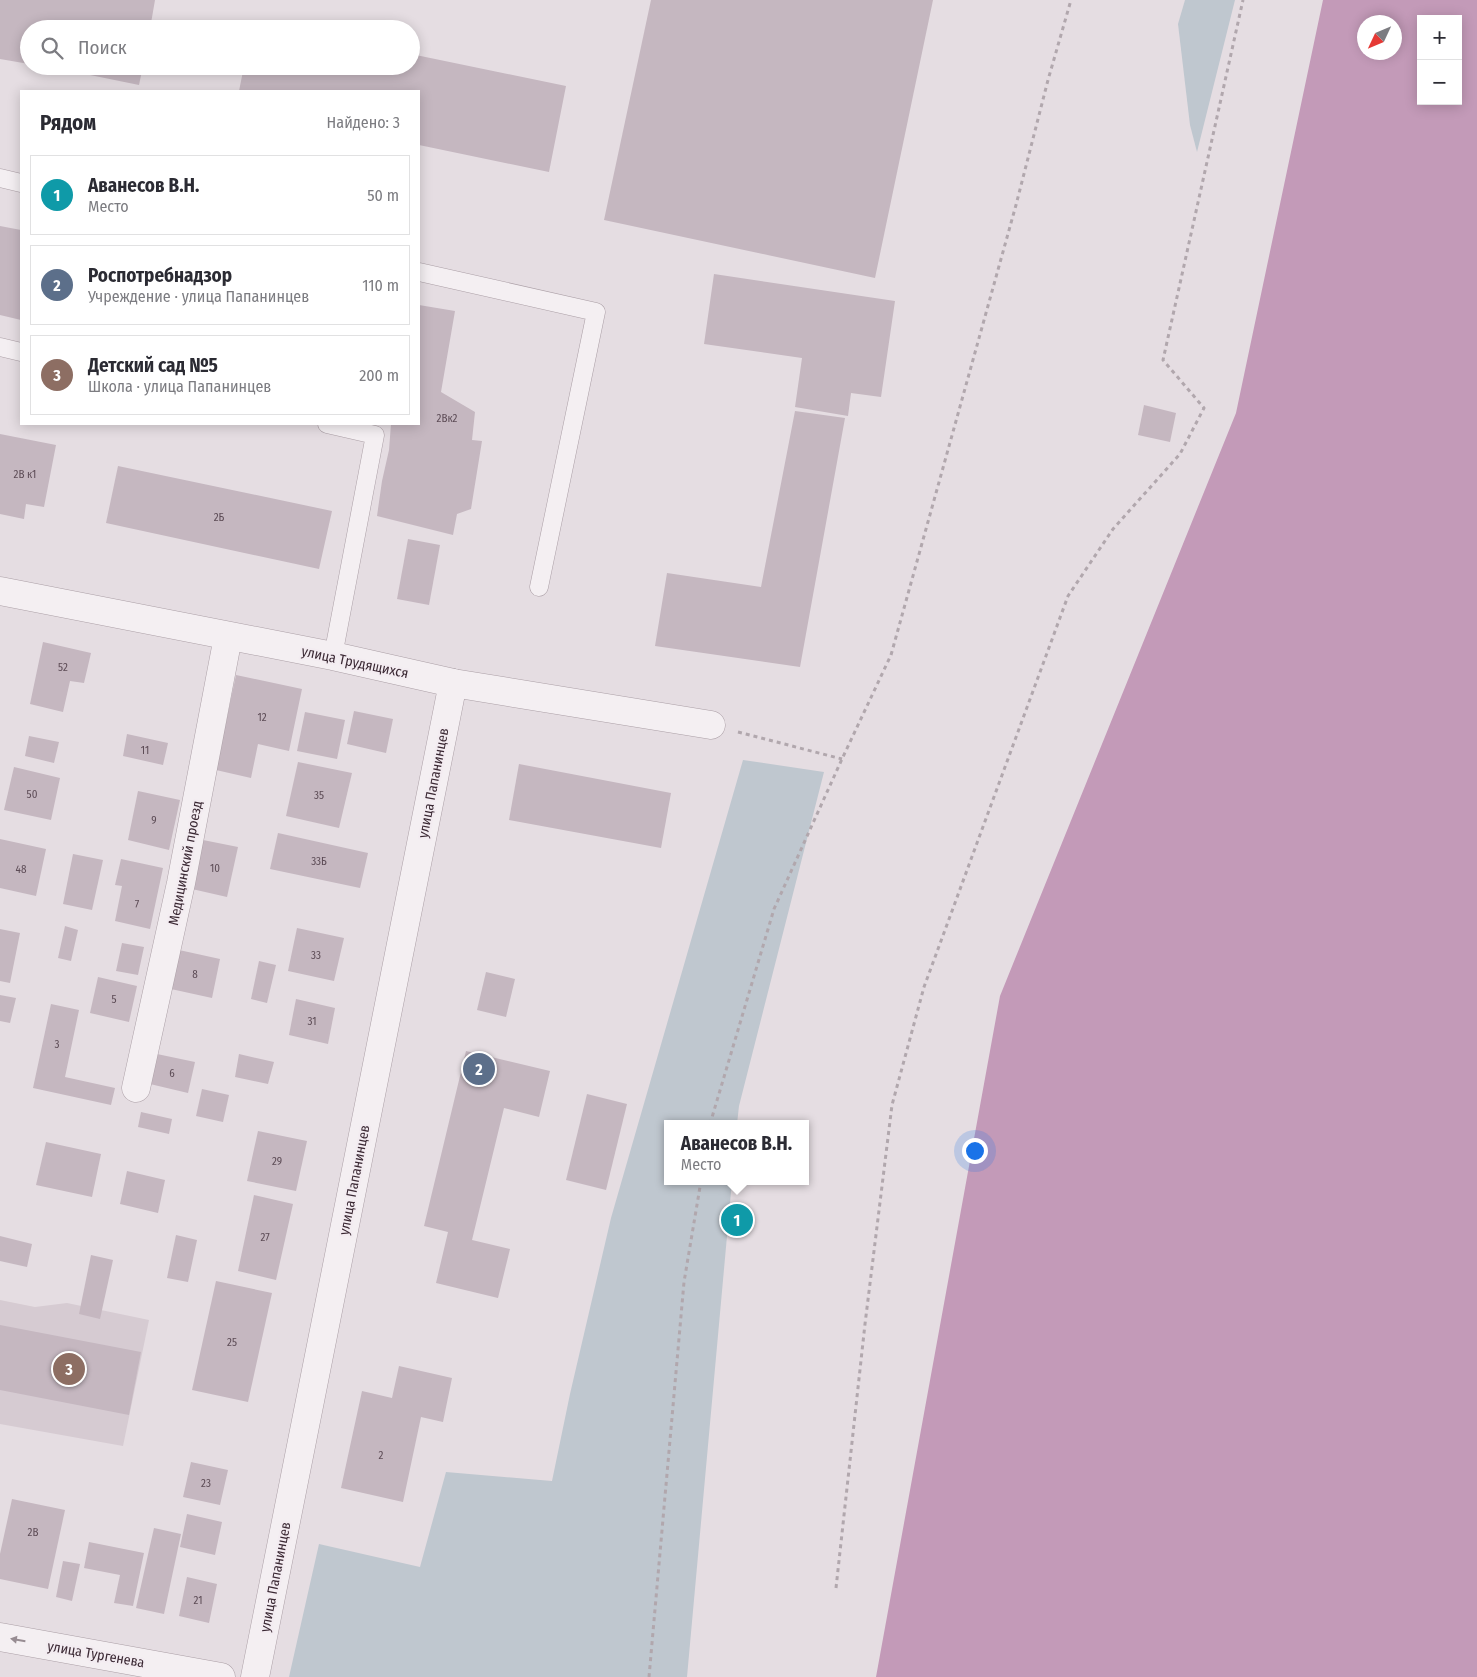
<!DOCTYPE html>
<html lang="ru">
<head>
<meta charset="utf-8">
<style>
  body { margin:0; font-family:"Fira Sans Condensed",sans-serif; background:#f7f7f7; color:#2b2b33 }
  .controls { position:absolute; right:15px; top:15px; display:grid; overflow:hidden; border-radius:0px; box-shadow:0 2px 12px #0003 }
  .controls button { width:45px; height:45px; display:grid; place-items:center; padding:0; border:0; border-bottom:1px solid #e1e1e2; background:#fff; color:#2b2b33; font:25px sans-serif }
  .compass { position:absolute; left:1357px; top:15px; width:45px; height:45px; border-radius:50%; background:#fff; box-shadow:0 2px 12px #0003; rotate:226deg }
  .you { position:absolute; left:974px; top:1150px; width:18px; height:18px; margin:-12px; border:4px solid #fff; border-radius:50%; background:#1a73e8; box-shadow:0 0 0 8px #1a73e833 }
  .badge { display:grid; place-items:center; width:32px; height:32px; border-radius:50%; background:#4f6f3d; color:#fff; font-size:16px; font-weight:700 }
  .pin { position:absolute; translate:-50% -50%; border:2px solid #fff; box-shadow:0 1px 5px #0006 }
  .popup { position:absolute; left:664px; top:1120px; width:145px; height:65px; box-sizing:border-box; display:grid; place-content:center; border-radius:0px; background:#fff; filter:drop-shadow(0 1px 4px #0005); font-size:16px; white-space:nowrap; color:#7c7c81 }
  .popup b { font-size:19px; color:#2b2b33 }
  .popup::after { content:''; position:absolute; left:50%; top:100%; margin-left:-10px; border:10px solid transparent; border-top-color:#fff }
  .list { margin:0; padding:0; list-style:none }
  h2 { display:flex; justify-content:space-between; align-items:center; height:65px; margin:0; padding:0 20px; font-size:21px }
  h2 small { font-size:16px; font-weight:400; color:#7c7c81 }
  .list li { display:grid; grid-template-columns:32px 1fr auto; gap:15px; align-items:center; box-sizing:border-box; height:80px; margin:0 10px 10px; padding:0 10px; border:1px solid #e1e1e2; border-radius:0px }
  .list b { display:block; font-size:19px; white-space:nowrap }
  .list p { margin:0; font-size:16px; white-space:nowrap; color:#7c7c81 }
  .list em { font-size:16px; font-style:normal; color:#7c7c81 }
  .icon { flex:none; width:28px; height:28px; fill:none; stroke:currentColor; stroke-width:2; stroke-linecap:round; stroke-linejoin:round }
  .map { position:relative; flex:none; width:1477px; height:1677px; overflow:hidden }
  .search { position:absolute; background:#fff; box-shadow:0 2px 12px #0003; left:20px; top:20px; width:400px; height:55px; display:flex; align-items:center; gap:12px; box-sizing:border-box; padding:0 18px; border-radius:28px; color:#7c7c81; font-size:19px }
  .panel { position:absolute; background:#fff; box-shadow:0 2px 12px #0003; left:20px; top:90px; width:400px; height:335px; border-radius:0px }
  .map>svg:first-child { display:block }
  .built { fill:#d6cbd2 }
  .green { fill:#bfc7cf }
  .water { fill:#c39ab8; fill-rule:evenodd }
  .building { fill:#c5b7c0 }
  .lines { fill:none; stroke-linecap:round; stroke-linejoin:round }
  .lane-casing { stroke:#ab9fa6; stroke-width:19 }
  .street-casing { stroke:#ab9fa6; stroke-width:29 }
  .path { stroke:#b1a7ad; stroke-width:3; stroke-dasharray:4 4; stroke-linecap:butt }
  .lane { stroke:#f4eff2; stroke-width:18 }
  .street { stroke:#f4eff2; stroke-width:28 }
  .oneway { fill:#978c92 }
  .labels { text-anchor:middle; stroke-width:4.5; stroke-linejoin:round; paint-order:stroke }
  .number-label { font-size:11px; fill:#5d4c56 }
  .street-label { font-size:14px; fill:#3a2833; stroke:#f3ecf1 }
</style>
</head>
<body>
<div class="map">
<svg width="1477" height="1677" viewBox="0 0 1477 1677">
  <rect width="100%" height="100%" fill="#e5dde2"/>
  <polygon class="built" points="0,1300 35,1307 67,1303 149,1320 123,1446 0,1424"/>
  <g class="green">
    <polygon points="1185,0 1235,0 1197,152 1190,125 1178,24"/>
    <polygon points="743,760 824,772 739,1106 737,1124 668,1124 668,1181 732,1181 687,1677 289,1677 319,1544 420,1567 446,1472 552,1481 570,1394 611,1218"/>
  </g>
  <path class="water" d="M 1323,0 L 1477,0 L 1477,1677 L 876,1677 L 1000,996 L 1236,413 ZM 1421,19 L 1458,19 L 1458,101 L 1421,101 ZM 1364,22 L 1394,22 L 1394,52 L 1364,52 Z"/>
  <g class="building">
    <polygon points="0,0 155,0 150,29 29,29 29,64 0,59"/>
    <polygon points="651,0 933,0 875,278 604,220"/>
    <polygon points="253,22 281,28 281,29 252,29"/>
    <polygon points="411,54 566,86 549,172 419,145 419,91 239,91 244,66 411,66"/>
    <polygon points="46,66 143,66 139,85"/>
    <polygon points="0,226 21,230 21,320 0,315"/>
    <polygon points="714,274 895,301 881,397 851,393 848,416 795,407 802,358 704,344"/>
    <polygon points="419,305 455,311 441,392 475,412 472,440 482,441 471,509 457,514 453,535 377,516 382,481 389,450 391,424 419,424"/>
    <polygon points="1144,405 1176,413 1170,442 1138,435"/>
    <polygon points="795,411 845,418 800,667 655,646 667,573 761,587"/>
    <polygon points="0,434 56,445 44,507 26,504 24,519 0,514"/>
    <polygon points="118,466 332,511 319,569 106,523"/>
    <polygon points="408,539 440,545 429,605 397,599"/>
    <polygon points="43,642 91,653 84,683 70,681 63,712 30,704"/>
    <polygon points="236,675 302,689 289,751 258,744 251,778 216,770"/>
    <polygon points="354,711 393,719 386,753 347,744"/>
    <polygon points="305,712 345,720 337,759 297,751"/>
    <polygon points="127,734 168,743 163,765 123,756"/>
    <polygon points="29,736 59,742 54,763 25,756"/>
    <polygon points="298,762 352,773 339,828 286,816"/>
    <polygon points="519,764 671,793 661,848 509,820"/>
    <polygon points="14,767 60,778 51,820 4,810"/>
    <polygon points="138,791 180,800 169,850 128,840"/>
    <polygon points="278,833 368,853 360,888 270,869"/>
    <polygon points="0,839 46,849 36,896 0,888"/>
    <polygon points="203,840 238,847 227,897 192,889"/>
    <polygon points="73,854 103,860 92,910 63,904"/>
    <polygon points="121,859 163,868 150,929 115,921 122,886 115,885"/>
    <polygon points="65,926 78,930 71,961 58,958"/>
    <polygon points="297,928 344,938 334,981 288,971"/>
    <polygon points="0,929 20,933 10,983 0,981"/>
    <polygon points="122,943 144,947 138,975 116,971"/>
    <polygon points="179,950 220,959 212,998 171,989"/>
    <polygon points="259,961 276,965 267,1003 251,999"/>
    <polygon points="486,972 515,979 506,1017 477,1010"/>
    <polygon points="98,977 137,986 129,1022 90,1013"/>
    <polygon points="0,995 16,998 10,1023 0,1021"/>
    <polygon points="296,999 335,1008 328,1044 289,1035"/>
    <polygon points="51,1004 79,1010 65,1077 115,1088 111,1105 33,1088"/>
    <polygon points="466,1051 550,1071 539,1117 504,1108 472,1240 510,1249 498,1298 436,1283 448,1232 424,1226"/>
    <polygon points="157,1054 195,1062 188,1093 150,1084"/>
    <polygon points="239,1054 274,1062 268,1084 235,1077"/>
    <polygon points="202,1089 229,1095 223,1122 196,1116"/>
    <polygon points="587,1094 627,1104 606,1190 566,1180"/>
    <polygon points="141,1112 172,1119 169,1134 138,1127"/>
    <polygon points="258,1131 307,1141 296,1191 247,1181"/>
    <polygon points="46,1142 101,1154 92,1197 36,1185"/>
    <polygon points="127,1171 165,1180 158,1213 120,1204"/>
    <polygon points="254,1195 293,1204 276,1280 238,1271"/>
    <polygon points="176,1235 197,1240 188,1282 167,1278"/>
    <polygon points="0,1236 32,1244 27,1267 0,1261"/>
    <polygon points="91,1255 113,1260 100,1319 79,1314"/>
    <polygon points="216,1281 272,1293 248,1402 192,1390"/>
    <polygon points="0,1325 141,1352 129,1415 0,1390"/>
    <polygon points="399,1366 452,1378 443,1422 421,1417 403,1502 341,1488 362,1391 392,1398"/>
    <polygon points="191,1462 228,1470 220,1505 183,1497"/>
    <polygon points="12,1499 65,1510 48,1589 0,1579 0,1554"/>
    <polygon points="187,1514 222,1522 215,1555 180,1547"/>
    <polygon points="154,1528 181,1534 164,1614 136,1608"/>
    <polygon points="89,1542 144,1553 133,1606 114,1603 120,1575 84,1568"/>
    <polygon points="63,1561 80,1564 72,1601 56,1597"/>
    <polygon points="187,1577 217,1584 209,1623 179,1616"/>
  </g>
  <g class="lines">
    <defs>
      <g id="lane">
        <polyline points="0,178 21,183"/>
        <polyline points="419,272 596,312 539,587"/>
        <polyline points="0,347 21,352"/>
        <polyline points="327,424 375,435 333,656"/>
      </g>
      <g id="street">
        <polyline points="0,591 333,656 453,683 711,725"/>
        <polyline points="136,1088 181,883 228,637"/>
        <polyline points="0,1637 221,1677"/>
        <polyline points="255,1677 453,683"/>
      </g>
    </defs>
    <use href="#lane" class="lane-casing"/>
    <use href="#street" class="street-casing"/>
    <g class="path">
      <polyline points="738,732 842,759"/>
      <polyline points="710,1124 774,909 842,759 891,655 1016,205 1048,80 1071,0"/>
      <polyline points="836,1588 865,1324 892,1105 924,987 1068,596 1113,529 1180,454 1204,408 1163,360 1243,0"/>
      <polyline points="649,1677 684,1282 701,1181"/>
    </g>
    <use href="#lane" class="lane"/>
    <use href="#street" class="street"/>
  </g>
  <defs><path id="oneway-solid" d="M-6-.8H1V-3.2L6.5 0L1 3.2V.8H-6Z" transform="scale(1.25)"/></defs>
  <use class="oneway" href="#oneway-solid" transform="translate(18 1640) rotate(-170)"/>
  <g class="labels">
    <g class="number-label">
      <text x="447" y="422">2Вк2</text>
      <text x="25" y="478">2В к1</text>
      <text x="219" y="521">2Б</text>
      <text x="63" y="671">52</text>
      <text x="262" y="721">12</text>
      <text x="145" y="754">11</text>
      <text x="32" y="798">50</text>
      <text x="319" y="799">35</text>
      <text x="154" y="824">9</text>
      <text x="319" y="865">33Б</text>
      <text x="215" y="872">10</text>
      <text x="21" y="873">48</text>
      <text x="137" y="908">7</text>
      <text x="316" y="959">33</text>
      <text x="195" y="978">8</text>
      <text x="114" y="1003">5</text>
      <text x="312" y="1025">31</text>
      <text x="57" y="1048">3</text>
      <text x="172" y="1077">6</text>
      <text x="277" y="1165">29</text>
      <text x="265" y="1241">27</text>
      <text x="232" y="1346">25</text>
      <text x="381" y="1459">2</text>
      <text x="206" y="1487">23</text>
      <text x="33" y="1536">2В</text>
      <text x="198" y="1604">21</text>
    </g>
    <g class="street-label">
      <text transform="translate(355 662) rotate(12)" y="5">улица Трудящихся</text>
      <text transform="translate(433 783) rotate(-79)" y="5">улица Папанинцев</text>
      <text transform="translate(185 863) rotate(-79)" y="5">Медицинский проезд</text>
      <text transform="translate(354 1180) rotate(-79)" y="5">улица Папанинцев</text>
      <text transform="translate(275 1577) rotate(-79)" y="5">улица Папанинцев</text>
      <text transform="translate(96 1654) rotate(10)" y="5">улица Тургенева</text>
    </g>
  </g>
</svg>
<div class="controls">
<button>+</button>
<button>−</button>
</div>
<svg class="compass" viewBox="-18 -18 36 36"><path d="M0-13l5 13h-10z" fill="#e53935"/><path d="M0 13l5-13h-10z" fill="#7c7c81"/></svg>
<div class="you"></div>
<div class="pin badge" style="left:737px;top:1220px;background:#0f9aa8">1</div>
<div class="popup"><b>Аванесов В.Н.</b>Место</div>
<div class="pin badge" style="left:479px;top:1069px;background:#5c6f8a">2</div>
<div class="pin badge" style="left:69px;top:1369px;background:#8d6e63">3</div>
<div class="search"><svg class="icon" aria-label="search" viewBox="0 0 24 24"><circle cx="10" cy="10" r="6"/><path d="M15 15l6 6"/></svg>Поиск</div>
<section class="panel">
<h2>Рядом<small>Найдено: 3</small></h2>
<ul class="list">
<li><span class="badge" style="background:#0f9aa8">1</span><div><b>Аванесов В.Н.</b><p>Место</p></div><em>50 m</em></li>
<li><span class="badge" style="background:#5c6f8a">2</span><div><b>Роспотребнадзор</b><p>Учреждение · улица Папанинцев</p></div><em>110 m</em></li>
<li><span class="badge" style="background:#8d6e63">3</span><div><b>Детский сад №5</b><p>Школа · улица Папанинцев</p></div><em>200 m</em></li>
</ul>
</section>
</div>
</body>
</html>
